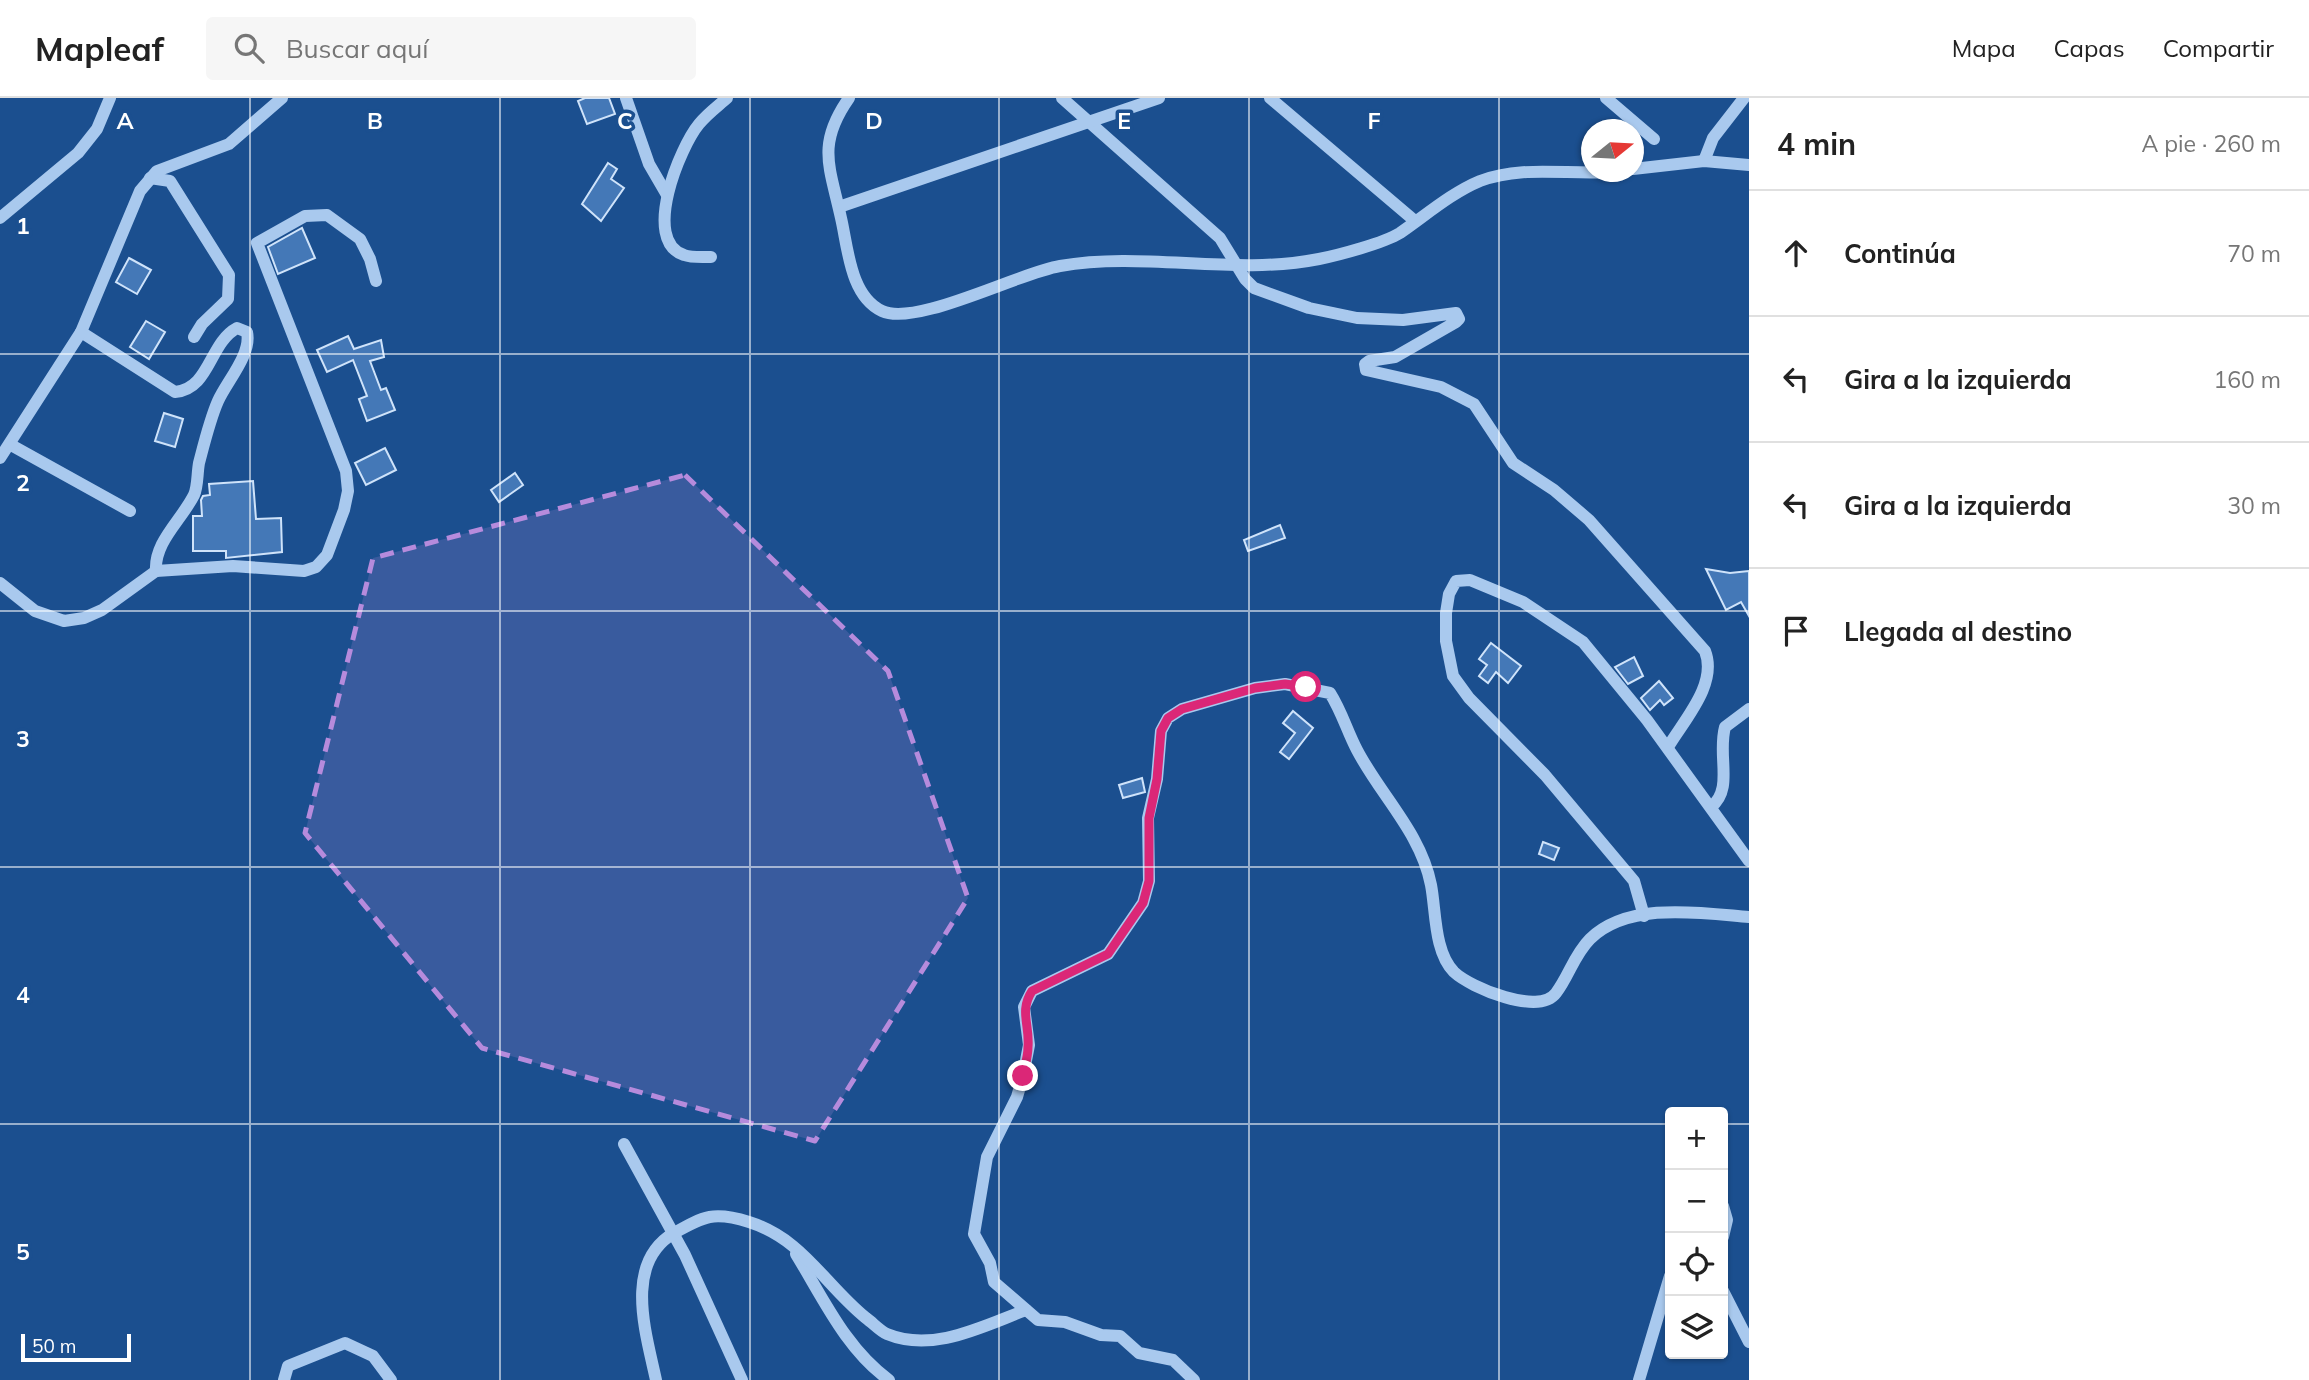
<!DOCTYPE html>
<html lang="es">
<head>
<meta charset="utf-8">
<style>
  body { margin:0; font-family:Mulish,sans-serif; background:#f6f6f6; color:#222 }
  .controls { position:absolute; right:21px; bottom:21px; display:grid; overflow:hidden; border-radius:7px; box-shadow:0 2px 5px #0004 }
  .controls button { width:63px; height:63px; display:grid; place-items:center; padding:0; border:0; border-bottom:2px solid #e0e0e0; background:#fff; color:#222; font:35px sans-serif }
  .compass { position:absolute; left:1581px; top:21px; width:63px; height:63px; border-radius:50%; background:#fff; box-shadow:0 2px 5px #0004; rotate:72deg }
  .scale { position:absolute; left:21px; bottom:18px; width:110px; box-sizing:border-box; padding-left:7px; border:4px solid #fff; border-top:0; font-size:19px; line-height:24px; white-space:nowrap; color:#fff; -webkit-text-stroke:5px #1b4f8f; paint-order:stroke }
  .stop { position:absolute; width:21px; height:21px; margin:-16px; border:5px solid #db2777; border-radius:50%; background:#fff }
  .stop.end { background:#db2777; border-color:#fff; box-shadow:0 2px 7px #0008 }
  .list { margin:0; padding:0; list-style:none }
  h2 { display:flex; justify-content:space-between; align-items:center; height:91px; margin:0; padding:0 28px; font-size:30px }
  h2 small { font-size:23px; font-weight:400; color:#767676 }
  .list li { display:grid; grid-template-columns:46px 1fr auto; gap:21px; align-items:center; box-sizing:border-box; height:126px; padding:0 28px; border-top:2px solid #e0e0e0 }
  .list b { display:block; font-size:26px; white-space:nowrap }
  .list em { font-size:23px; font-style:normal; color:#767676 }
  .icon { flex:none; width:38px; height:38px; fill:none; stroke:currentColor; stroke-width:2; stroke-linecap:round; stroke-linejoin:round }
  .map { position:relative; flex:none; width:1749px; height:1282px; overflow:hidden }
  header { display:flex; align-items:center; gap:42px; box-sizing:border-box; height:98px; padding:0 35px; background:#fff; border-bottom:2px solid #e0e0e0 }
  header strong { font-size:33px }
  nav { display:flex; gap:38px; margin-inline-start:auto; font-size:24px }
  .search { width:490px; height:63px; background:#f6f6f6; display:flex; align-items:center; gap:18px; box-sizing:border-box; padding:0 24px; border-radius:7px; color:#767676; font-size:26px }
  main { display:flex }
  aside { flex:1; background:#fff }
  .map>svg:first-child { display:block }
  .building { fill:#4478b7; stroke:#cfe3fa; stroke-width:2 }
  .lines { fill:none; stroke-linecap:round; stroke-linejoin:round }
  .minor { stroke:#a9c9ee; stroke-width:12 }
  .route { stroke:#db2777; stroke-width:9 }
  .marked { fill:#b68bdc; fill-opacity:0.2; stroke:#b68bdc; stroke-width:5; stroke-dasharray:14 9; stroke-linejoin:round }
  .grid { fill:none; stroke:#fff; stroke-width:2; stroke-opacity:0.55 }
  .grid-label { font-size:23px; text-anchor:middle; font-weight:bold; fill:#fff; stroke:#1b4f8f; stroke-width:7; stroke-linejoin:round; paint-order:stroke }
</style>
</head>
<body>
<header>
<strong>Mapleaf</strong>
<div class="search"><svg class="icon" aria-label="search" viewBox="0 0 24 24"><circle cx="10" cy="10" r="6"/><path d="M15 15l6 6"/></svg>Buscar aquí</div>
<nav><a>Mapa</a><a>Capas</a><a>Compartir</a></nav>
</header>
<main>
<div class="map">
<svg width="1749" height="1282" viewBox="0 0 1749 1282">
  <rect width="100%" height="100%" fill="#1b4f8f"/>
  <g class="building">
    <polygon points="585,0 609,0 615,16 587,26 578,3"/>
    <polygon points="608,65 617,71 611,81 624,90 601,123 582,106"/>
    <polygon points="302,130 315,160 278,176 268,149"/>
    <polygon points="129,160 151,172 137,196 116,184"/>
    <polygon points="146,223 165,234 149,261 130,249"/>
    <polygon points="348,238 354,251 381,242 384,259 370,263 381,292 386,290 395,312 367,323 359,301 367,298 353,262 327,274 317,252"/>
    <polygon points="164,315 183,321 175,349 155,343"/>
    <polygon points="385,350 396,372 366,387 355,365"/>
    <polygon points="515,375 523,387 499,404 491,392"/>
    <polygon points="253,383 256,421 281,420 282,454 226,460 226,453 193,453 193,418 202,418 201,402 203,398 210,397 209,386"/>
    <polygon points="1280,427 1285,440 1248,453 1244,442"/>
    <polygon points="1706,471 1730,475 1749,473 1749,518 1741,504 1726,512"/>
    <polygon points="1491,545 1521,568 1508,585 1496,574 1488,585 1479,578 1487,567 1479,561"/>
    <polygon points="1634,559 1643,578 1628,586 1615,569"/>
    <polygon points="1659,583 1673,600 1664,607 1660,602 1650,612 1641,600"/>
    <polygon points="1293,613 1313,630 1289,661 1280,654 1295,635 1283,625"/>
    <polygon points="1142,680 1145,694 1123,700 1119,687"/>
    <polygon points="1543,744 1559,750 1554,762 1539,756"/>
  </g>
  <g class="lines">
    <g class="minor">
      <polyline points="626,0 649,66 667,97"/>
      <path d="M 849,0 C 816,47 830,69 841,120 C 848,150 850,198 882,213 C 916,229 1018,175 1060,168 C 1145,153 1233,178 1319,161 C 1339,157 1384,145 1400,135 C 1425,118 1451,95 1480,83 C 1522,67 1567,77 1611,74"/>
      <path d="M 1062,0 L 1220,140 L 1245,181 L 1254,190 L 1309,210 L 1357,220 L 1403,222 L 1456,215 L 1459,221 L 1456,224 L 1395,259 L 1369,263 L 1365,266 L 1366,272 L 1441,289 L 1474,306 L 1513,365 L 1554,392 L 1589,422 L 1705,553 C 1718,586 1684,622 1668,649"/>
      <polyline points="1270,0 1415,123"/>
      <polyline points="1606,0 1654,41"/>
      <polyline points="1704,63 1713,40 1744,0"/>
      <polyline points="1633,71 1704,63 1749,67"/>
      <polyline points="150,80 170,83 229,177 228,201 202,226 194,239"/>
      <polyline points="839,109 1159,0"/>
      <polyline points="0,120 78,55 97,31 110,0"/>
      <path d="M 711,159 C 703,159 692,160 684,157 C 641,143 680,49 699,26 C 707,16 718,8 727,0"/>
      <path d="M 81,234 L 175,294 C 210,291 209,245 237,230 L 247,234 C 252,256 227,283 218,303 C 210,321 204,346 199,365 C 197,376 198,388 194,397 C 181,423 154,444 156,473"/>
      <polyline points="11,347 130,413"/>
      <polyline points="0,360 81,234 140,93 157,73 229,46 282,0"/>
      <polyline points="0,485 35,513 64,523 84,520 102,512 156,473 233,468 304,473 316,469 327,457 344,412 348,393 346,373 257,145 305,118 327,117 360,141 370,161 376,183"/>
      <path d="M 1711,709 C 1734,691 1717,658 1725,629 L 1749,611"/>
      <polyline points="1644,818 1634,783 1545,677 1469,600 1453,578 1446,543 1446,515 1449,496 1456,483 1470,482 1523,504 1583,544 1647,622 1749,763"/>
      <polyline points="624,1046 685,1157 742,1282"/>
      <polyline points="1723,1108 1727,1122 1723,1139"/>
      <path d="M 796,1156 C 823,1200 846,1251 889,1282"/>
      <polyline points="1723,1193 1749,1244"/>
      <polyline points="284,1282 288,1268 345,1245 373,1258 391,1282"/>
      <path d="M 656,1282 C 646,1235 623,1165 674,1135 C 704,1118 714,1113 749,1124 C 803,1141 824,1186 866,1220 C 873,1225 880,1233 887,1236 C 933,1255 983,1228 1026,1212"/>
      <path d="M 1194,1282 L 1173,1262 L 1139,1255 L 1120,1238 L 1101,1237 L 1065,1224 L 1038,1222 L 994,1184 L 990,1165 L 974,1136 L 987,1059 L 1017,999 L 1023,978 L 1029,947 L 1024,909 L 1032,893 L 1108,856 L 1143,805 L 1149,783 L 1148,720 L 1157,681 L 1161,633 L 1168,620 L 1182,611 L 1255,590 L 1285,586 L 1330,595 C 1342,614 1347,633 1357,652 C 1381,698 1421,735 1431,787 C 1436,813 1434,854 1454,874 C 1471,890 1539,918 1556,895 C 1569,878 1574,857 1590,841 C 1629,803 1701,815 1749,819"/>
      <polyline points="1639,1282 1670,1178"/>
    </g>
  </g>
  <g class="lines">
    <path class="route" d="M 1023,978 C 1025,968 1028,958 1028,949 C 1030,927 1019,913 1032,893 L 1108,856 L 1143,805 L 1149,783 L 1149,720 L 1157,681 L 1161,633 L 1168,620 L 1182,611 L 1255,590 L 1285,586 L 1306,589"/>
  </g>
  <path class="marked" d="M 685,377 L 888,573 L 968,800 L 815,1043 L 482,950 L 305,735 L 373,460 Z"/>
  <path class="grid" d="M 250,0 L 250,1282M 500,0 L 500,1282M 750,0 L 750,1282M 999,0 L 999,1282M 1249,0 L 1249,1282M 1499,0 L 1499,1282M 0,256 L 1749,256M 0,513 L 1749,513M 0,769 L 1749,769M 0,1026 L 1670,1026M 1723,1026 L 1749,1026"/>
  <g class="grid-label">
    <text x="125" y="31">A</text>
    <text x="375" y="31">B</text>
    <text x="625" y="31">C</text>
    <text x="874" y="31">D</text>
    <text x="1124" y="31">E</text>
    <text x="1374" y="31">F</text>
    <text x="23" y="136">1</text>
    <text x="23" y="393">2</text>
    <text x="23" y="649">3</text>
    <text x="23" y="905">4</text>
    <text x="23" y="1162">5</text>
  </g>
</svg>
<div class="controls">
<button>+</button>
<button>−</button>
<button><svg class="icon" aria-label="locate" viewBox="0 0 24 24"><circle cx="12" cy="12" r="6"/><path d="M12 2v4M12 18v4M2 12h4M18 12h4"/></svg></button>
<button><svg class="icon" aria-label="layers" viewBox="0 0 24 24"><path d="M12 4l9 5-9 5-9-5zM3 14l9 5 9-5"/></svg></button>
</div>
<svg class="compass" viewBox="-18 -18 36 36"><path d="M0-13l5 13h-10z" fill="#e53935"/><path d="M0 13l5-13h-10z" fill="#767676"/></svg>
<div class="scale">50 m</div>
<div class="stop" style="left:1306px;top:589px"></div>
<div class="stop end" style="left:1023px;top:978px"></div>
</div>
<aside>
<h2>4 min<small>A pie · 260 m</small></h2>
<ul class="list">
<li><svg class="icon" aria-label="ahead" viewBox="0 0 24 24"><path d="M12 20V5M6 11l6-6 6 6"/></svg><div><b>Continúa</b></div><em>70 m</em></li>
<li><svg class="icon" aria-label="left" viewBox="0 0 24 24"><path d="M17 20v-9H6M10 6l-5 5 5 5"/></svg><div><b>Gira a la izquierda</b></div><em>160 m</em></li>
<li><svg class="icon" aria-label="left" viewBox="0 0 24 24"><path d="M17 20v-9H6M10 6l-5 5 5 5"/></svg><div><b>Gira a la izquierda</b></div><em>30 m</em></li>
<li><svg class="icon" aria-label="arrive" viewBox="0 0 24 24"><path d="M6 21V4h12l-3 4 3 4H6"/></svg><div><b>Llegada al destino</b></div></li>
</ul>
</aside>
</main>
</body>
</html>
